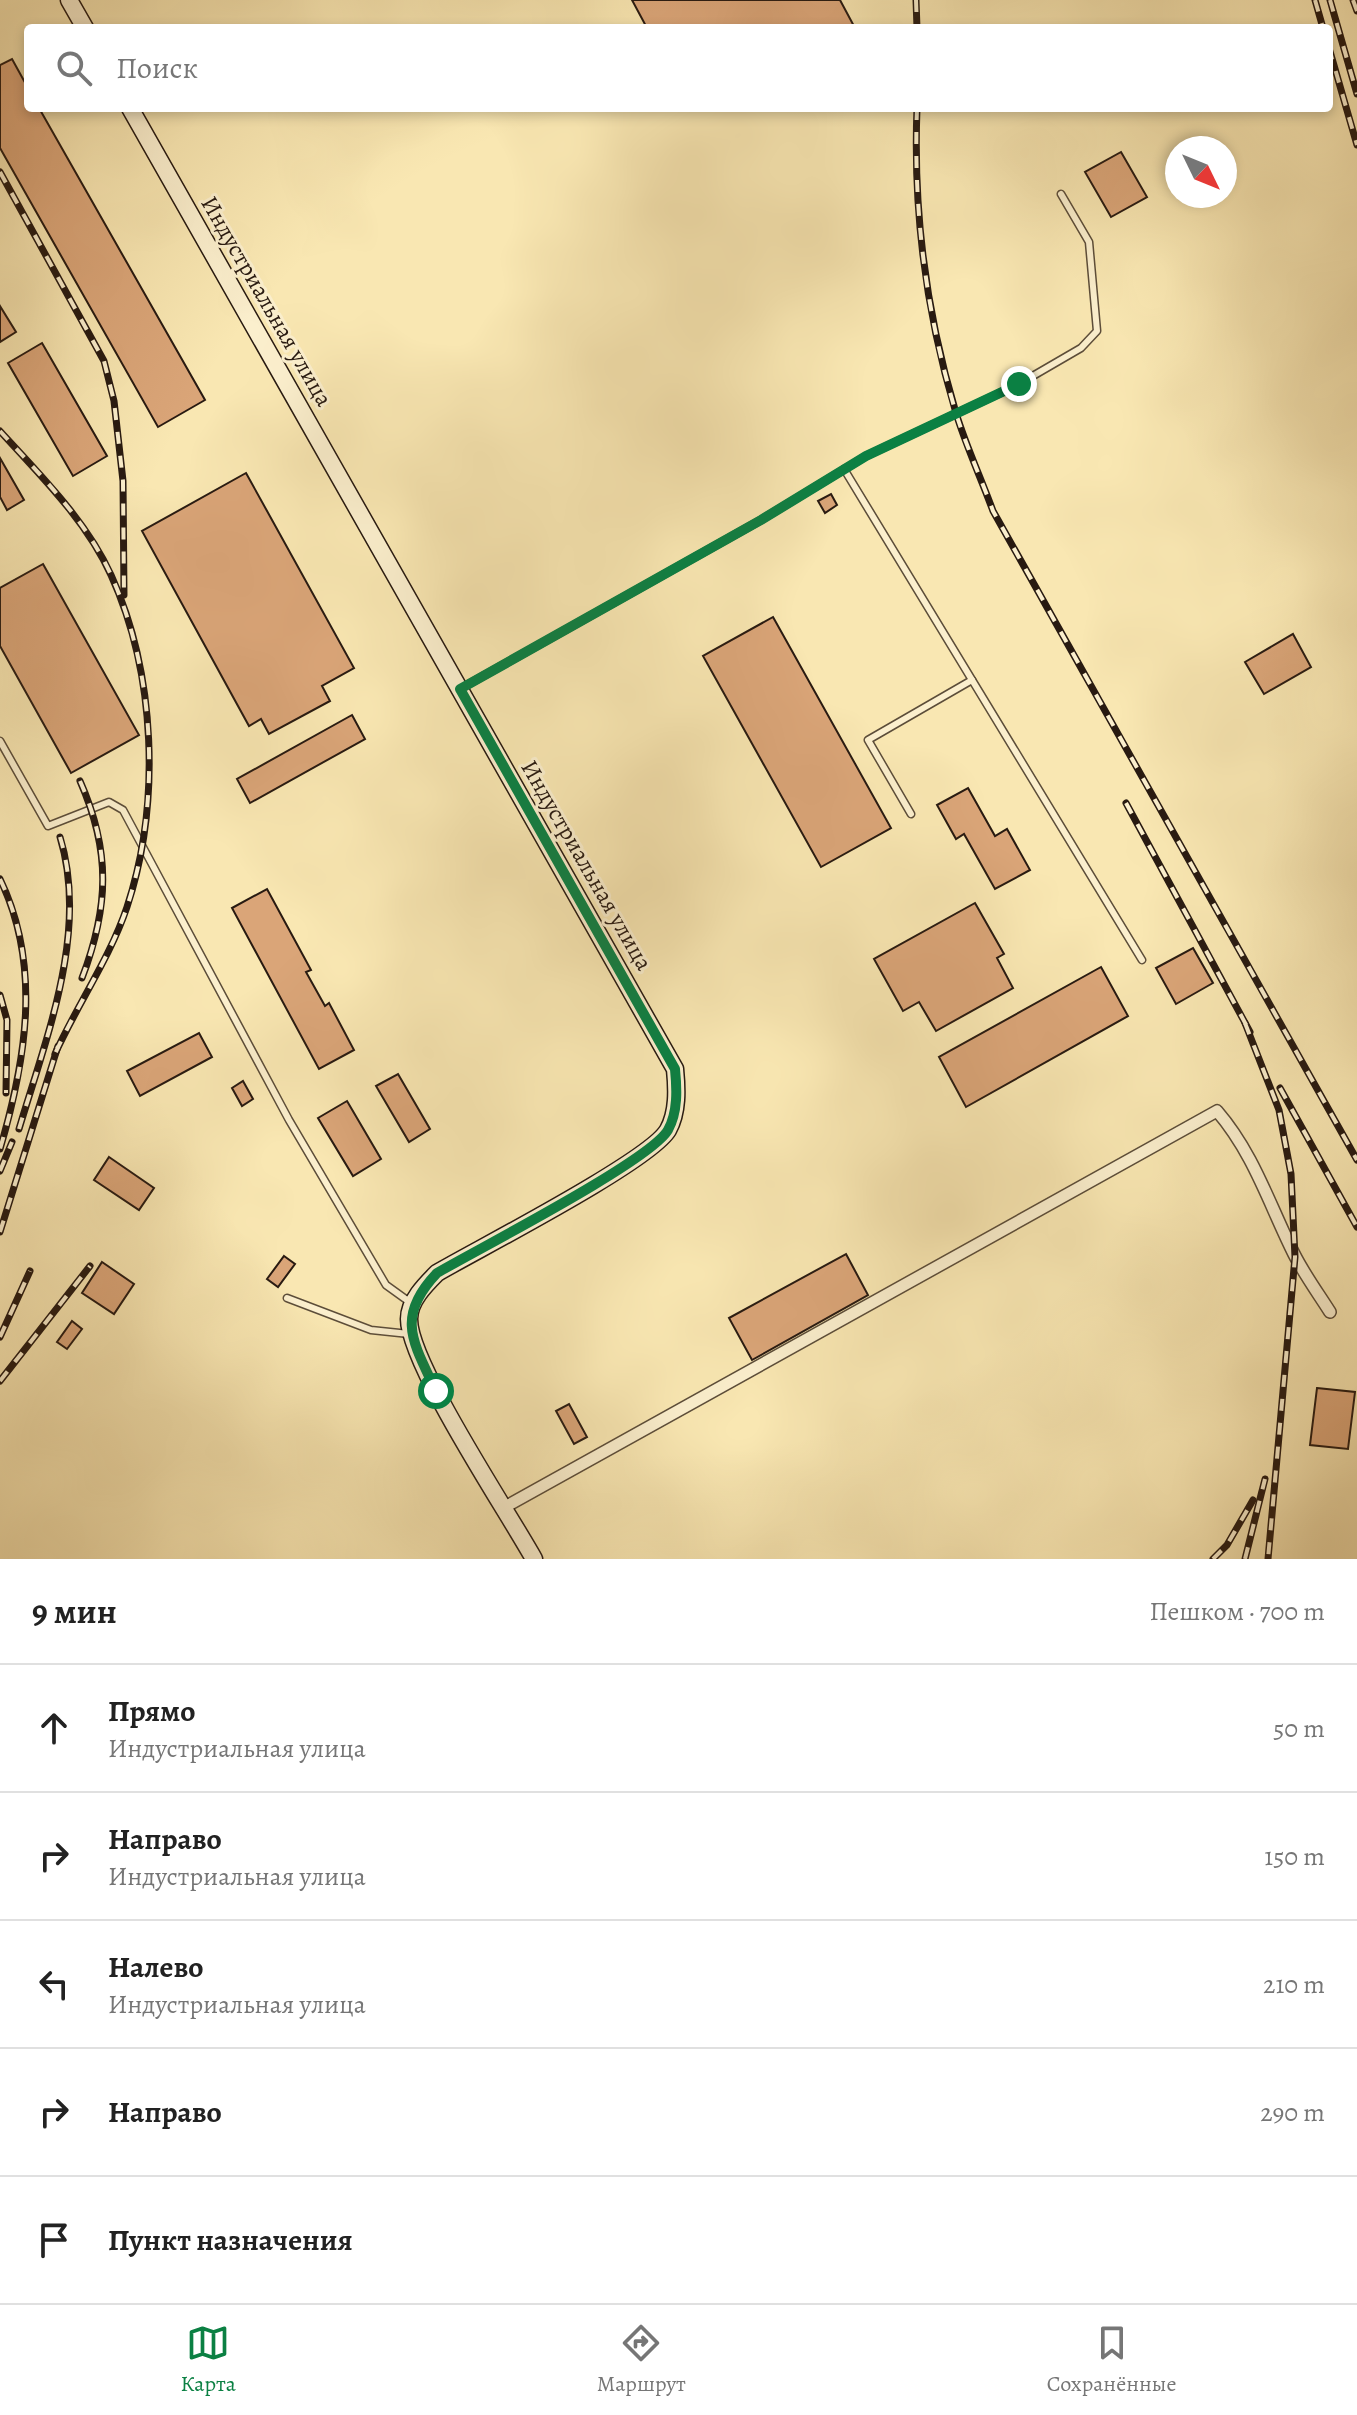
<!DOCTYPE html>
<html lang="ru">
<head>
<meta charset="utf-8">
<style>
  body { margin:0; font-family:Alegreya,serif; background:#f6f6f6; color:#222 }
  .compass { position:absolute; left:1165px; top:136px; width:72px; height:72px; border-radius:50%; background:#fff; box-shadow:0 4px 12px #0003; rotate:133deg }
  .stop { position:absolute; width:24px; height:24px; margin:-18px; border:6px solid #0b8043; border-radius:50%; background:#fff }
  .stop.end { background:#0b8043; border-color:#fff; box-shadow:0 2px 8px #0008 }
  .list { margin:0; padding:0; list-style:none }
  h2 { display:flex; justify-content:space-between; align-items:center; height:104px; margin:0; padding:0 32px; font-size:34px }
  h2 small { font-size:26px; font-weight:400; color:#767676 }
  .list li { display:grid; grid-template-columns:52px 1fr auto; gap:24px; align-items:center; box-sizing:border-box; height:128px; padding:0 32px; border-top:2px solid #e0e0e0 }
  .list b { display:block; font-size:30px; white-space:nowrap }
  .list p { margin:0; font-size:26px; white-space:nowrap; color:#767676 }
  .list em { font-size:26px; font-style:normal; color:#767676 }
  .icon { flex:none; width:44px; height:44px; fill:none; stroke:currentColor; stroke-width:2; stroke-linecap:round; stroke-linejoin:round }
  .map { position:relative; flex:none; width:1357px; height:1559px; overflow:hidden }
  .search { position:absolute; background:#fff; box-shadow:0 4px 12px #0003; left:24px; right:24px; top:24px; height:88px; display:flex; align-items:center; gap:20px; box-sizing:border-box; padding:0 28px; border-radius:8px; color:#767676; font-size:30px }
  .sheet { height:744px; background:#fff }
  nav { display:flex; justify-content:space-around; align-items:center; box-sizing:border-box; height:112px; border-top:2px solid #e0e0e0; background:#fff; font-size:22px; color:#767676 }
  nav a { display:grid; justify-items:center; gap:4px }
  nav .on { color:#0b8043 }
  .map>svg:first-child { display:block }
  .building { fill:#daa578; stroke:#281a11; stroke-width:2 }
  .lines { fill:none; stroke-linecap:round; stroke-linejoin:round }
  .lane-casing { stroke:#5c4d39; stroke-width:9 }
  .street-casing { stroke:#5c4d39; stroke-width:14 }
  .secondary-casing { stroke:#281a11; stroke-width:19 }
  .lane { stroke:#fbefcd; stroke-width:6 }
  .street { stroke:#fbefcd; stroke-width:11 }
  .secondary { stroke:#fbefcd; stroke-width:16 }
  .rail-casing { stroke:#281a11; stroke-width:7 }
  .rail { stroke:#fbefcd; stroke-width:4; stroke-dasharray:12; stroke-linecap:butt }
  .route { stroke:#0b8043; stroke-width:10 }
  .labels { text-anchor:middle; stroke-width:6; stroke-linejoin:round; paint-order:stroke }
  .street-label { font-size:24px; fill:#281a11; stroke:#fbefcd }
</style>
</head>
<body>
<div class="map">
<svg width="1357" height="1559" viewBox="0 0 1357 1559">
  <rect width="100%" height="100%" fill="#f9e7b2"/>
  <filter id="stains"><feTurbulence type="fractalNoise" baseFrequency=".0025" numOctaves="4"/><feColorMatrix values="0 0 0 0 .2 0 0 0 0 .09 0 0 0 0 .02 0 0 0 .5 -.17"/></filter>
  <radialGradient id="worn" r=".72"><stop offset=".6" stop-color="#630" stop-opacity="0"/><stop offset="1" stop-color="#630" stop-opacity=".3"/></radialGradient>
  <g class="building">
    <polygon points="632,0 840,0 855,28 647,28"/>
    <polygon points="12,59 28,88 28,108 39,108 205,400 158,427 0,148 0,65"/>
    <polygon points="1121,152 1147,197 1111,217 1085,172"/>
    <polygon points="0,306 16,332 0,342"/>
    <polygon points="42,343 107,456 73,476 8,363"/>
    <polygon points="0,458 24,500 7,510 0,497"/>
    <polygon points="246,473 354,668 322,686 330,701 269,734 261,719 249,726 142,531"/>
    <polygon points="831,494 837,505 825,513 818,501"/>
    <polygon points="43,564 139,735 71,773 0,646 0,588"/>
    <polygon points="773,617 891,828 821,867 703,656"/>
    <polygon points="1293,634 1311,667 1264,694 1245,662"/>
    <polygon points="352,715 365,739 250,803 237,779"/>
    <polygon points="968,788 995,836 1007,829 1030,870 995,889 964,834 956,839 937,805"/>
    <polygon points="267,889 311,970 306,972 325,1006 329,1003 354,1050 319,1069 232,908"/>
    <polygon points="975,903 1004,954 997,958 1013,988 936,1031 919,1002 903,1011 874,959"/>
    <polygon points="1193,948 1213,983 1176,1004 1156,968"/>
    <polygon points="1101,967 1128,1016 966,1107 939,1057"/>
    <polygon points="199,1033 212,1057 140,1096 127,1071"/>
    <polygon points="398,1074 430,1129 409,1142 376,1086"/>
    <polygon points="243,1081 253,1099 242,1106 232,1088"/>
    <polygon points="347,1101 381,1159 353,1176 318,1118"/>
    <polygon points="109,1157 154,1188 139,1210 94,1180"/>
    <polygon points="846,1254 868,1295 752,1360 729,1318"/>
    <polygon points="284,1256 295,1264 278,1287 267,1279"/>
    <polygon points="102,1262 134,1284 114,1314 82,1293"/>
    <polygon points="72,1321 82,1329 67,1349 57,1342"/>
    <polygon points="1317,1388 1355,1392 1348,1449 1310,1445"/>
    <polygon points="569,1404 587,1437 574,1444 556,1411"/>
  </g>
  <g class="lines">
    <defs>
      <g id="lane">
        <polyline points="844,469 1142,960"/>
        <polyline points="460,689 761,520 866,456 1019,384 1081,348 1097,331 1089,242 1061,194"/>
        <polyline points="0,741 48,826 109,802 123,810 289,1120 386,1285 411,1303"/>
        <polyline points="911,814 868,740 972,680"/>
        <polyline points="287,1298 371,1330 409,1334"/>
      </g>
      <path id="street" d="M 505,1507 L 1217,1111 C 1254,1154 1269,1204 1294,1254 C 1304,1274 1318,1293 1330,1312"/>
      <g id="secondary">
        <polyline points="69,0 85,28"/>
        <path d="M 130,108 L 675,1069 C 677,1089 678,1112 668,1130 C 650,1161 478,1249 437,1273 C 425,1285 409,1301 409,1319 C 409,1364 508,1512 534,1559"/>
      </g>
    </defs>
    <use href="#lane" class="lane-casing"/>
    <use href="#street" class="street-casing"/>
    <use href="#secondary" class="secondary-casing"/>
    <use href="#lane" class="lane"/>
    <use href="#street" class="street"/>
    <use href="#secondary" class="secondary"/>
    <defs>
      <g id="rail">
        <polyline points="916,0 917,28"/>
        <polyline points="1315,0 1323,28"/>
        <polyline points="1330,0 1357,94"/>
        <polyline points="1353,0 1357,11"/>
        <polyline points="1329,48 1357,145"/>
        <path d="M 917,108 C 913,211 926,313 956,413 C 966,446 981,478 993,511 L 1357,1160"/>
        <polyline points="0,172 104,361 114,401 123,481 124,595"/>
        <path d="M 0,431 C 40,475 86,520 111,575 C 156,674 161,804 127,907 C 110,958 77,1005 55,1054"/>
        <path d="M 80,781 C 111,851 109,907 82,978"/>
        <polyline points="1126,803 1250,1032"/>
        <path d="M 0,879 C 42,966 26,1060 0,1149"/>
        <polyline points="0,995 7,1020 6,1093"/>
        <polyline points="1245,1023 1279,1110 1291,1174 1295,1257 1268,1559"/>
        <polyline points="1280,1088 1357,1227"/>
        <path d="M 19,1129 C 46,1038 89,932 60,837"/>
        <polyline points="0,1171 12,1142"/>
        <polyline points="0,1232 58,1046"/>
        <polyline points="0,1337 30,1271"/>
        <polyline points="0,1381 90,1266"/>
        <polyline points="1213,1559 1227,1545 1253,1500"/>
        <polyline points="1245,1559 1265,1479"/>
      </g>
    </defs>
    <use href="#rail" class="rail-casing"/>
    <use href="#rail" class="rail"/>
  </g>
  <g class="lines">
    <path class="route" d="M 436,1391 C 413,1342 395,1317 437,1273 C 478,1249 650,1161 668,1130 C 678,1112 677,1089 675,1069 L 460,689 L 761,520 L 866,456 L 1019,384"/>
  </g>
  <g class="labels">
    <g class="street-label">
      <text transform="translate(267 301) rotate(60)" y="8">Индустриальная улица</text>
      <text transform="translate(587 865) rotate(60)" y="8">Индустриальная улица</text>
    </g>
  </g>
  <rect width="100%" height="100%" filter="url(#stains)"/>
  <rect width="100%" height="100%" fill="url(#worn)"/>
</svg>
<svg class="compass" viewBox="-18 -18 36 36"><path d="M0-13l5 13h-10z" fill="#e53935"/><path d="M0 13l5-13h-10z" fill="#767676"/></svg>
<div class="stop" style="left:436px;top:1391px"></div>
<div class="stop end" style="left:1019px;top:384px"></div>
<div class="search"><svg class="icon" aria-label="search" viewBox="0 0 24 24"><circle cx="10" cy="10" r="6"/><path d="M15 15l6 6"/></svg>Поиск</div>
</div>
<section class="sheet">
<h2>9 мин<small>Пешком · 700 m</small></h2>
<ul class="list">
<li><svg class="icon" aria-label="ahead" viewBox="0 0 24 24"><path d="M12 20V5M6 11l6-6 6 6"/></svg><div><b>Прямо</b><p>Индустриальная улица</p></div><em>50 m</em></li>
<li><svg class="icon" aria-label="right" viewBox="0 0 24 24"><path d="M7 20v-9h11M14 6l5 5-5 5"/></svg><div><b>Направо</b><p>Индустриальная улица</p></div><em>150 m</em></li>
<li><svg class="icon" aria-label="left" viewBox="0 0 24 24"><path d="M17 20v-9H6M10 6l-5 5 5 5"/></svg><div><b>Налево</b><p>Индустриальная улица</p></div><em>210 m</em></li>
<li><svg class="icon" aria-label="right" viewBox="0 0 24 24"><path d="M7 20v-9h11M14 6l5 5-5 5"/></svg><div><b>Направо</b></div><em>290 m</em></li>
<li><svg class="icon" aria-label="arrive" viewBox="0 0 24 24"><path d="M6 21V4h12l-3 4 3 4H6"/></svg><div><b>Пункт назначения</b></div></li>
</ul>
</section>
<nav>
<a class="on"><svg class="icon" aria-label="map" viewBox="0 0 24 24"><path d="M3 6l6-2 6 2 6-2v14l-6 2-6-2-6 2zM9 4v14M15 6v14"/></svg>Карта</a>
<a><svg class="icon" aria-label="directions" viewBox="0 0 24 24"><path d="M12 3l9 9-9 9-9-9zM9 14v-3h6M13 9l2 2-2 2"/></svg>Маршрут</a>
<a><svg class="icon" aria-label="saved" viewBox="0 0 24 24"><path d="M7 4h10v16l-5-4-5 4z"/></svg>Сохранённые</a>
</nav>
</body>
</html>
